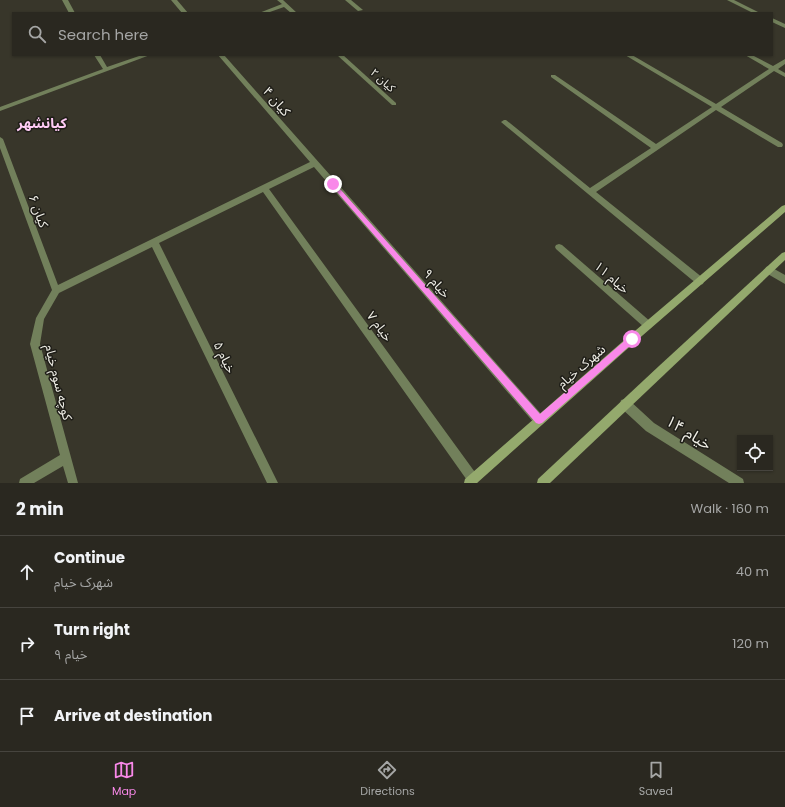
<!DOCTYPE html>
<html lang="en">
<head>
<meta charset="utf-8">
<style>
  body { margin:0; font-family:Poppins,"Noto Sans Arabic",sans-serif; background:#36342d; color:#f1f3f6 }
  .controls { position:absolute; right:12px; bottom:12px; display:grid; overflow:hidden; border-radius:0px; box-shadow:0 1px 3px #0004 }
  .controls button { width:36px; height:36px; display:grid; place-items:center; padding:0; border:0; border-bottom:1px solid #46443e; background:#2a2820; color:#f1f3f6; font:20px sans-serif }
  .stop { position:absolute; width:12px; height:12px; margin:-9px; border:3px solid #f988e9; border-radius:50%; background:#fff }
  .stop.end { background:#f988e9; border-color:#fff; box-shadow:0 1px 4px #0008 }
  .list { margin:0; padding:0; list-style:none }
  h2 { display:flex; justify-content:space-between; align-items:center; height:52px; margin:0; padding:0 16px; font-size:17px }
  h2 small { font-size:13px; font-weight:400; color:#a5a6a5 }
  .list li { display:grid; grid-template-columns:26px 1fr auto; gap:12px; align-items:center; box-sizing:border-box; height:72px; padding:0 16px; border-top:1px solid #46443e }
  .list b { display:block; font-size:15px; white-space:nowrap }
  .list p { margin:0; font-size:13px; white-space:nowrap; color:#a5a6a5 }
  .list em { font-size:13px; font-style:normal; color:#a5a6a5 }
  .icon { flex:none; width:22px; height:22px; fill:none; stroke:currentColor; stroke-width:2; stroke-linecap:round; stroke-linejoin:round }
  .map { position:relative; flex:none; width:785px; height:483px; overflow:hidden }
  .search { position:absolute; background:#2a2820; box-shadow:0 1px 3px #0004; left:12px; right:12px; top:12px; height:44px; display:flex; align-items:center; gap:10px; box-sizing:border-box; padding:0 14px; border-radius:0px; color:#a5a6a5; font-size:15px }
  .sheet { height:268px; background:#2a2820 }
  nav { display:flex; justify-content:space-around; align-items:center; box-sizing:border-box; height:56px; border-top:1px solid #46443e; background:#2a2820; font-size:11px; color:#a5a6a5 }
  nav a { display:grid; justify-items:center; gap:2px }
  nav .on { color:#f988e9 }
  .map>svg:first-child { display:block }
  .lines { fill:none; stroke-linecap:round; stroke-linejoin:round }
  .street { fill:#72805b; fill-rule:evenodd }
  .secondary { fill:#94a96d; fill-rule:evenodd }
  .route { fill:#f988e9 }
  .labels { text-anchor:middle; stroke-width:3; stroke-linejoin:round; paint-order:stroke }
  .far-street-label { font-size:11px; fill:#f0efe7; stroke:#1f1e18 }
  .street-label { font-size:13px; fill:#f0efe7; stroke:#1f1e18 }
  .neighbourhood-label { font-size:14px; font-weight:bold; fill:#fecbf5; stroke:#1f1e18 }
  .near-street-label { font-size:16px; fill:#f0efe7; stroke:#1f1e18 }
</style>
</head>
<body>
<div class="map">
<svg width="785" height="483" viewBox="0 0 785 483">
  <rect width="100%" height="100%" fill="#38362a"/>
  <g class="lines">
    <g class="street">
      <polygon points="62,0 68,0 75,13 69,13"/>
      <polygon points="171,0 177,0 188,13 182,13"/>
      <polygon points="277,0 283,0 297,13 291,13 284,7 267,13 259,13 282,4"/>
      <polygon points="345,0 351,0 363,10 358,11"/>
      <polygon points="727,0 734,0 760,13 753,13"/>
      <polygon points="772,18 785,24 785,28 772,22"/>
      <polygon points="94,55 100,55 107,67 142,55 150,55 0,111 0,107 103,69"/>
      <polygon points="218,55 224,55 543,416 544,420 543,424 539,425 535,424 314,167 269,189 477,475 478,479 477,483 469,483 263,192 159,243 278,483 267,483 152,247 59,293 44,319 40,344 78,483 68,483 63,466 34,483 19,483 20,479 60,455 30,344 36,318 52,290 0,148 0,137 3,139 58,285 310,162"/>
      <polygon points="337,55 343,55 396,103 396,105 392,105"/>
      <polygon points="625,55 632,55 716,104 769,69 745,55 752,55 773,66 785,59 785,64 778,69 785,73 785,77 774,71 721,107 782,143 783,145 782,147 778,147 716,110 596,192 703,278 704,281 703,284 700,285 697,284 501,122 504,120 506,120 590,188 651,148 551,77 551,75 555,75 656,144 712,107"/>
      <polygon points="559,244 562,245 651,322 652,325 651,328 648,329 645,328 556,249 555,247 556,245"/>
      <polygon points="769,266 785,275 785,284 766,273 765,270 766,267"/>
      <polygon points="625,399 629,400 654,423 743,479 744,483 729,483 646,431 621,408 620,404 621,400"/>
    </g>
    <g class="secondary">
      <polygon points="785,205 785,212 635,342 477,483 464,483 465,479 629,336 782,206"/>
      <polygon points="785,252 785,260 550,483 537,483 538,479 659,366 782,253"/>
    </g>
  </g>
  <polygon class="route" points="333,181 540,414 629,337 634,337 634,342 542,423 539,424 536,423 331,185 330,184"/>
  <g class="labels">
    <g class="far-street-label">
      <text transform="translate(383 80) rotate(42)" y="4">۲ کیان</text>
    </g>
    <g class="street-label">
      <text transform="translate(277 101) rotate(49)" y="5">۴ کیان</text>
      <text transform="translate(39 211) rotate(70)" y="5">۶ کیان</text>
      <text transform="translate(612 277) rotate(41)" y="5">خیام ۱۱</text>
      <text transform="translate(437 283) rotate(49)" y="5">۹ خیام</text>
      <text transform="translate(380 326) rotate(54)" y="5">۷ خیام</text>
      <text transform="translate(225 357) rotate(64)" y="5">۵ خیام</text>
      <text transform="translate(581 366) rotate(-41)" y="5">شهرک خیام</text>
      <text transform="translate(59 382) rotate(76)" y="5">کوچه سوم خیام</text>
    </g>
    <g class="neighbourhood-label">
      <text x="42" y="128">کیانشهر</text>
    </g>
    <g class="near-street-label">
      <text transform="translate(689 432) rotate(32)" y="6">خیام ۱۴</text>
    </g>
  </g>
</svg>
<div class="controls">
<button><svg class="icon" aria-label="locate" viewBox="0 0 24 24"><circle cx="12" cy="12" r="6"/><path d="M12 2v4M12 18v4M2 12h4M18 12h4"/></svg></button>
</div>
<div class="stop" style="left:632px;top:339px"></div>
<div class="stop end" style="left:333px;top:184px"></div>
<div class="search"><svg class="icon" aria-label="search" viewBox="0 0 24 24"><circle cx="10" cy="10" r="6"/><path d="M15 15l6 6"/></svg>Search here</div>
</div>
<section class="sheet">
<h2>2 min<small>Walk · 160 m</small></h2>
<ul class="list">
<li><svg class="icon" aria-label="ahead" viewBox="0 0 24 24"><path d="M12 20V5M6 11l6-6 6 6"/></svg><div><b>Continue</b><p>شهرک خیام</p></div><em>40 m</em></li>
<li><svg class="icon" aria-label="right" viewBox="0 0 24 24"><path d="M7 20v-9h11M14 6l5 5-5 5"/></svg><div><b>Turn right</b><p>۹ خیام</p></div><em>120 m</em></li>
<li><svg class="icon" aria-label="arrive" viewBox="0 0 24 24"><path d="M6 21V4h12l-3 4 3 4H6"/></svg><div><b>Arrive at destination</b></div></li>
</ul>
</section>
<nav>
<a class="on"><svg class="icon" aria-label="map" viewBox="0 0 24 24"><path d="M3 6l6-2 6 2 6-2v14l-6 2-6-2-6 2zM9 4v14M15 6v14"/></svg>Map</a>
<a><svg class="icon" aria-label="directions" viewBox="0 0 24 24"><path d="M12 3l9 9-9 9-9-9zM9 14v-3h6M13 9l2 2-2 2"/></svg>Directions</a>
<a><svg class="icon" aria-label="saved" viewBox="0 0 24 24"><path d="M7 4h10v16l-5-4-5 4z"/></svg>Saved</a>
</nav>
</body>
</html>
